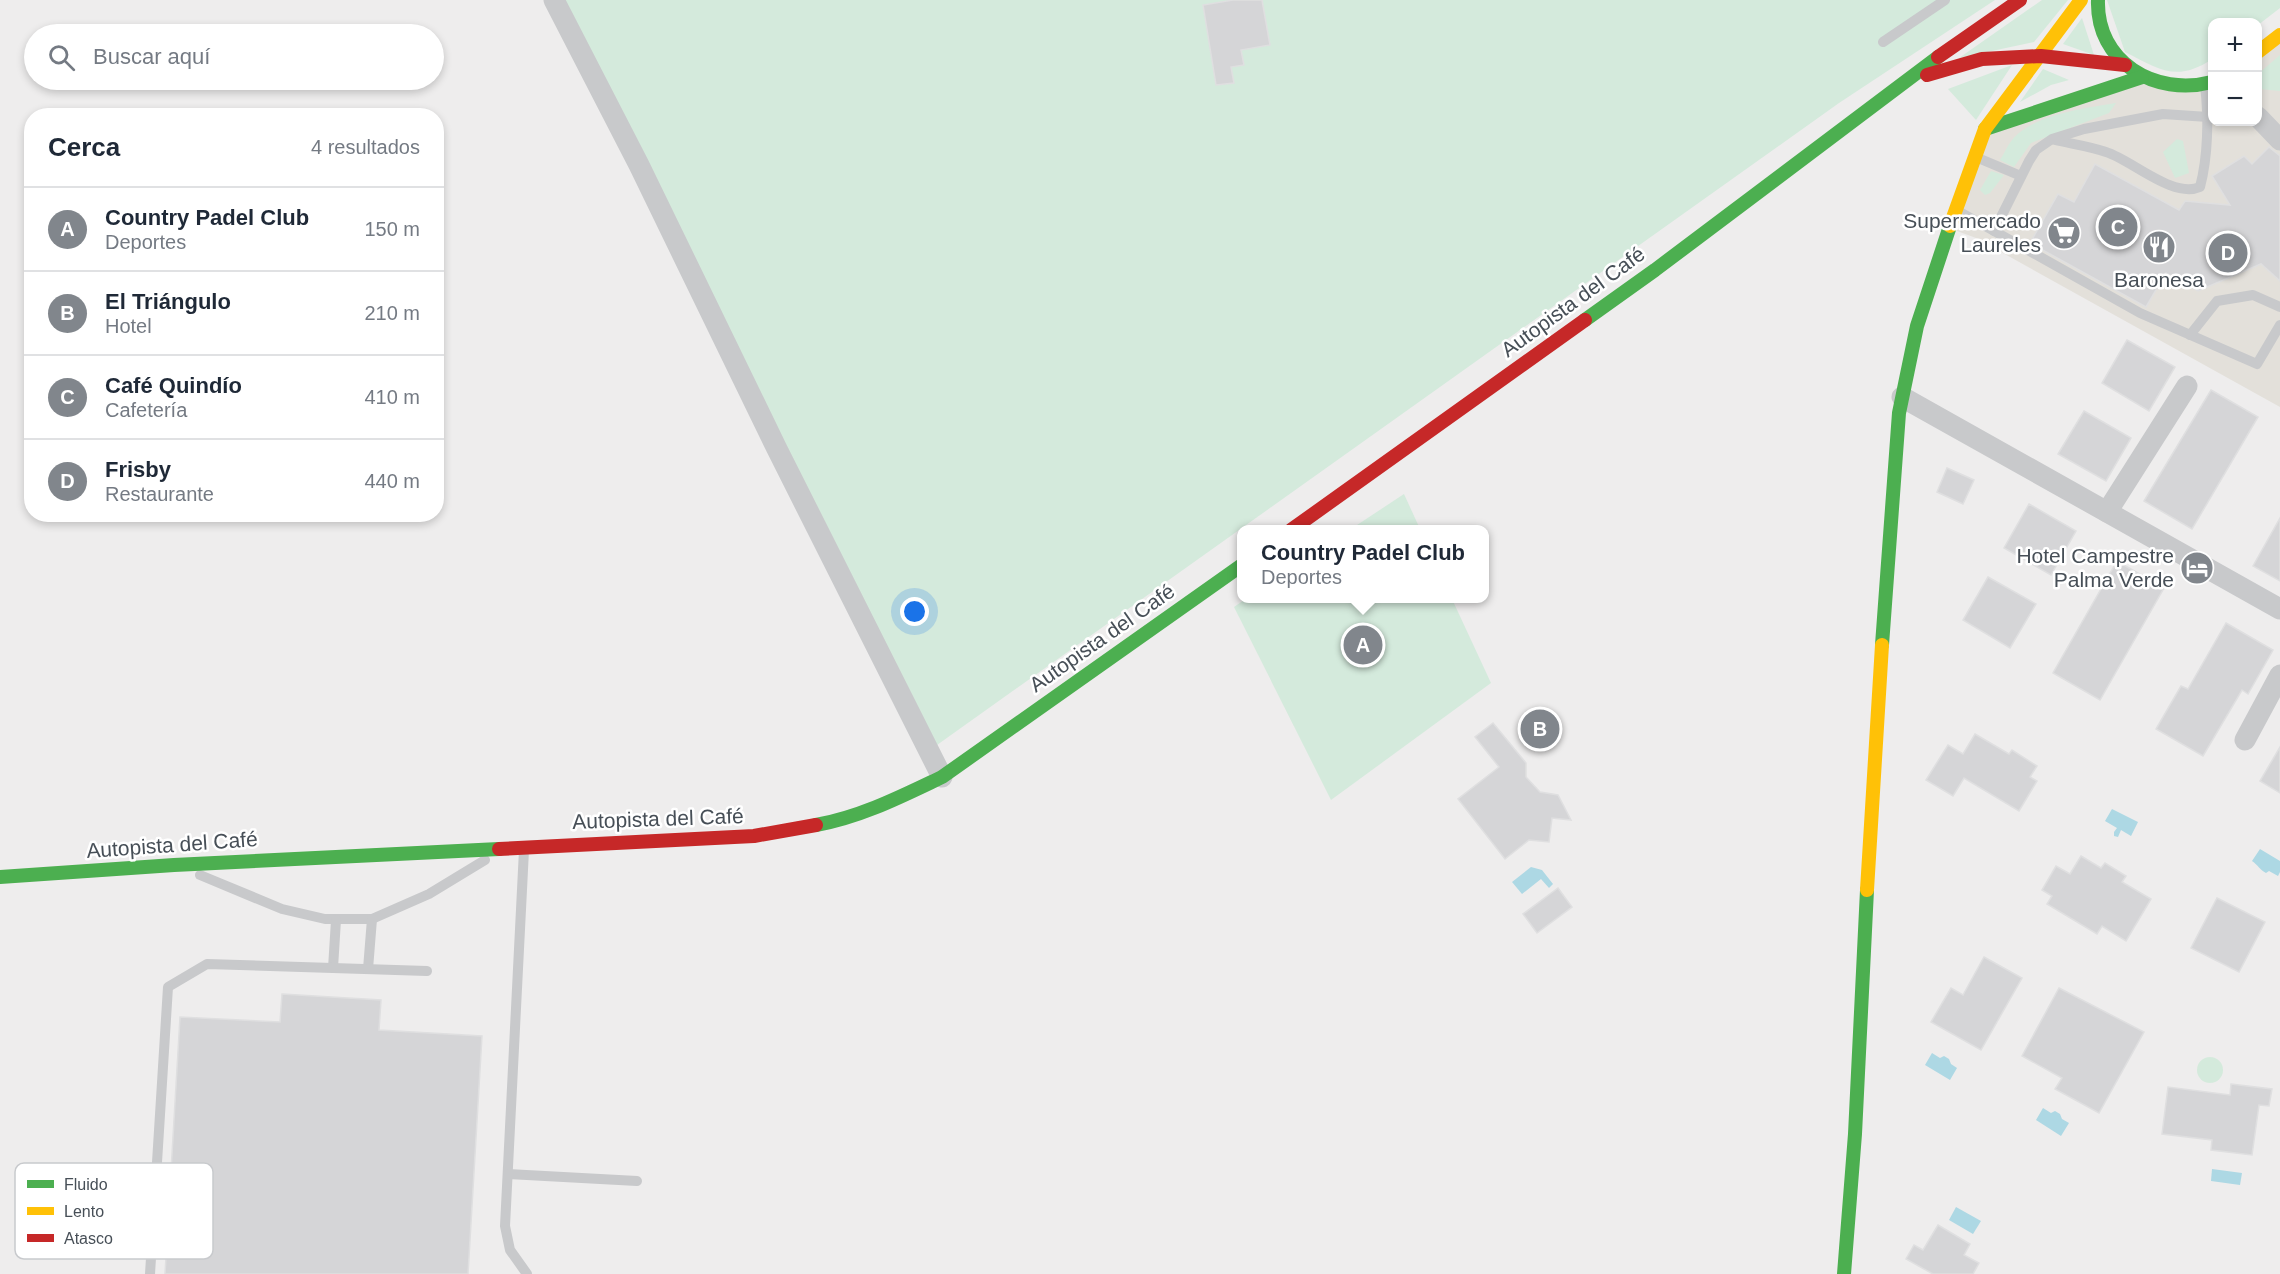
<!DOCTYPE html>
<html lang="es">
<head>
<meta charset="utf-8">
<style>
  body { margin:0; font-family:Arial,sans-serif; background:#f6f6f7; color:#1f2937 }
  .controls { position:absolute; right:18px; top:18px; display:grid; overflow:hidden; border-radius:12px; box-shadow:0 3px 9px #0003 }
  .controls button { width:54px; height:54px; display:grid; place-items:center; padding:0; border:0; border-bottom:2px solid #e0e1e3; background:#fff; color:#1f2937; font:30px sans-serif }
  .you { position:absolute; left:915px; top:612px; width:21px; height:21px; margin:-15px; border:4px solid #fff; border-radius:50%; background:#1a73e8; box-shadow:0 0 0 9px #1a73e833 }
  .badge { display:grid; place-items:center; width:39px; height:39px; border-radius:50%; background:#81868c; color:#fff; font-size:20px; font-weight:700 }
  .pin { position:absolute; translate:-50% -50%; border:3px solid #fff; box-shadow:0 2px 6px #0006 }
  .popup { position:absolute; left:1237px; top:525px; width:252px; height:78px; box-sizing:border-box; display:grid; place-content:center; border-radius:12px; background:#fff; filter:drop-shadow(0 2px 4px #0005); font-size:20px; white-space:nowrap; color:#747a83 }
  .popup b { font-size:22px; color:#1f2937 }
  .popup::after { content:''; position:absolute; left:50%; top:100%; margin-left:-12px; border:12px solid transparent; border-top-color:#fff }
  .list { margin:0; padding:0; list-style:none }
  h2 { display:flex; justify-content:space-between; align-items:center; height:78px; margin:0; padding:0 24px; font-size:26px }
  h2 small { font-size:20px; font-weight:400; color:#747a83 }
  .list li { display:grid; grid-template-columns:39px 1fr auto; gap:18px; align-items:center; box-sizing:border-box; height:84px; padding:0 24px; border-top:2px solid #e0e1e3 }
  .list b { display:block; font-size:22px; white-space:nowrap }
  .list p { margin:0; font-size:20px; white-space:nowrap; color:#747a83 }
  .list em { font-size:20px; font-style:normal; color:#747a83 }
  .icon { flex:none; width:33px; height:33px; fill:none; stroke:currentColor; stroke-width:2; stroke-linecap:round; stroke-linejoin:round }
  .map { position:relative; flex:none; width:2280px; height:1274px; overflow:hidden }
  .search { position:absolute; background:#fff; box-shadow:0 3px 9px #0003; left:24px; top:24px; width:420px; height:66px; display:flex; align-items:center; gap:15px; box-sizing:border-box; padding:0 21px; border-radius:33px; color:#747a83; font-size:22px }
  .panel { position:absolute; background:#fff; box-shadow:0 3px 9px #0003; left:24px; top:108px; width:420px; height:414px; border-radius:24px }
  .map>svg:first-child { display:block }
  .commercial { fill:#e3e0da }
  .green { fill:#d4eadc }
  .water { fill:#add8e4 }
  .building { fill:#d5d5d7; stroke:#dfdfe0; stroke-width:1.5 }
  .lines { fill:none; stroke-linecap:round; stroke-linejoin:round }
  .lane { stroke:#c8c9cb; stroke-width:10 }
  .street { stroke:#c8c9cb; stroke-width:21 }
  .fast { stroke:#4caf50; stroke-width:14 }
  .slow { stroke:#ffc107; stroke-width:14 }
  .jam { stroke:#c62828; stroke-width:14 }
  .labels { text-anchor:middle; stroke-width:5; stroke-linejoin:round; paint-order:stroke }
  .poi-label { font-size:21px; fill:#474f57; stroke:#fff; text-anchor:end }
  .street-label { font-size:21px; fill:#474f57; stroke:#fff }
  .key { fill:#fff; stroke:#c8cacd; stroke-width:1.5 }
  .key-label { font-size:16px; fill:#474f57 }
</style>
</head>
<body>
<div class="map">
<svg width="2280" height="1274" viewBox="0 0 2280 1274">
  <rect width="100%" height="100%" fill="#eeeded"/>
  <polygon class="commercial" points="2280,35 2280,407 1976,238 1949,228 1985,129 2142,77 2212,82 2212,122 2258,122 2258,52"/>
  <g class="green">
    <polygon points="562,0 1995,0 1839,103 937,745"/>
    <polygon points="2042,0 2068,0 2034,42 1959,58"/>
    <path d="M 2107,0 L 2280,0 L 2280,8 L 2258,25 L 2258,22 L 2212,22 L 2212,59 C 2177,83 2158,69 2125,52 Z"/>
    <polygon points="2082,18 2094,55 2063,44"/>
    <polygon points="2280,55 2280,91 2259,89 2258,74"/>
    <polygon points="2012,65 1976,120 1948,89"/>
    <polygon points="2043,69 2069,80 2051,85 2020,102"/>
    <path d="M 2116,103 L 2109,113 L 2031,143 L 2014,167 L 2000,160 C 2004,154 2007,146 2012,140 C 2032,115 2085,108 2116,103 Z"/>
    <polygon points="2177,139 2183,141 2189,173 2175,178 2163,152"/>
    <polygon points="1991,171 2004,175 1990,193 1985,195 1980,190"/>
    <polygon points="1404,494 1420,529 1351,529"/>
    <polygon points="1247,598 1452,599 1491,683 1331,800 1234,607"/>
    <circle cx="2210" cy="1070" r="13"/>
  </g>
  <g class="water">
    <polygon points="2112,809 2138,822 2131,836 2121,830 2118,837 2114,836 2114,832 2117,828 2105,821"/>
    <path d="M 2260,849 L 2280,861 L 2280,872 L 2278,876 L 2269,871 L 2266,873 C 2260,870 2258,865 2252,861 Z"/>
    <polygon points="1531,867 1542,870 1553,884 1549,888 1541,879 1522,894 1512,882"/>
    <polygon points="1932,1053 1940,1058 1944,1056 1949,1059 1951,1064 1957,1068 1950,1080 1925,1065"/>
    <polygon points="2043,1108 2051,1113 2055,1111 2060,1114 2062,1119 2069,1123 2061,1136 2036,1120"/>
    <polygon points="2212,1169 2242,1173 2240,1185 2211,1181"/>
    <polygon points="1956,1207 1981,1221 1973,1234 1949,1220"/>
  </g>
  <g class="building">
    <polygon points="1233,0 1262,0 1270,45 1241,50 1244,65 1231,67 1234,83 1216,85 1203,5"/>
    <polygon points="2269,147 2280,156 2280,281 2261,264 2198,291 2166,273 2146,307 2030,243 2058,194 2074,202 2095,164 2179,210 2185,201 2230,205 2212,176 2244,156 2252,164"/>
    <polygon points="2127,340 2175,367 2149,411 2102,383"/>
    <polygon points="2211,390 2258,417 2192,529 2144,501"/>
    <polygon points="2084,411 2131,438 2106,481 2058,454"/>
    <polygon points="1947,468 1974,480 1963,504 1937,492"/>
    <polygon points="2029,504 2076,531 2051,575 2004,548"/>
    <polygon points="2280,518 2280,581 2253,566"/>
    <polygon points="2117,561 2164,588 2100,700 2053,673"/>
    <polygon points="1988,577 2036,604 2010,648 1963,620"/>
    <polygon points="2226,623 2273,650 2248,694 2242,690 2203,756 2156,729 2181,686 2188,689"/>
    <polygon points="1493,723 1526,763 1526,777 1540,792 1558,795 1571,820 1552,818 1549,842 1529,840 1505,859 1458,799 1499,767 1475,737"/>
    <polygon points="1975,734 2009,754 2012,750 2037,766 2030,777 2037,781 2019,811 1964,778 1953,796 1926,780 1948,745 1963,754"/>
    <polygon points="2280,747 2280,793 2260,781"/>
    <polygon points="2081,856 2101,868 2105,863 2126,876 2122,882 2151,899 2126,941 2102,926 2097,934 2047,904 2052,896 2042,890 2056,866 2070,874"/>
    <polygon points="1558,888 1572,907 1537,933 1523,914"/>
    <polygon points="2217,898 2265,922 2239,972 2191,948"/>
    <polygon points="1984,957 2022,978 1981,1050 1931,1022 1951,988 1963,995"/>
    <polygon points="2059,988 2144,1032 2099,1113 2055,1089 2062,1078 2022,1056"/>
    <polygon points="282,994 381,1000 379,1030 482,1036 468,1274 165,1274 180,1017 280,1022"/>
    <polygon points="2231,1084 2272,1089 2269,1106 2259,1105 2252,1155 2211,1150 2212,1140 2162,1134 2168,1087 2230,1095"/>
    <polygon points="1938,1225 1970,1244 1964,1255 1979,1263 1973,1274 1933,1274 1906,1259 1914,1245 1923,1250"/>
  </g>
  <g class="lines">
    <g class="lane">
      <polyline points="1883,42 1945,0"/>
      <path d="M 2055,140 C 2072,144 2089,146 2106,152 C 2132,160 2173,199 2200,187 C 2208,157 2209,117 2205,86"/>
      <polyline points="1978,158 2021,176"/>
      <polyline points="1958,211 1994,231 2029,161 2036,150 2052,139 2084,129 2163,114 2208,117"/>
      <polyline points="1994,231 2140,313 2257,364 2280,325"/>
      <polyline points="2190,335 2217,301 2253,295 2280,307"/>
      <polyline points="524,850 505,1226 510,1250 527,1274"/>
      <polyline points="200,875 282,909 325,919 372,919 429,894 485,860"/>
      <polyline points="333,968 336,920"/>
      <polyline points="368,969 372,919"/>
      <polyline points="508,1174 637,1181"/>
      <polyline points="150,1274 168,987 207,964 427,971"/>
    </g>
    <g class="street">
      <polyline points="554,0 639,165 777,449 942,777"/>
      <polyline points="2258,117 2280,140"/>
      <polyline points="1902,397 2280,609"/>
      <polyline points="2107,512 2187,386"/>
      <polyline points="2245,740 2280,675"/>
    </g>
    <g class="fast">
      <path d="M 2098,0 C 2096,62 2155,97 2212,82"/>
      <polyline points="1985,129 2142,77"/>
      <polyline points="1585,320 1655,270 1938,57"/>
      <polyline points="1882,645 1899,413 1917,326 1950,226"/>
      <path d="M 816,825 C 861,817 902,796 942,777 L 1242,565"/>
      <polyline points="0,877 174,865 499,849"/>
      <polyline points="1844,1274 1855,1134 1867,890"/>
    </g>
    <g class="slow">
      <polyline points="2258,52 2280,35"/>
      <polyline points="1950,226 1985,129 2081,0"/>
      <polyline points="1867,890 1882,645"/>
    </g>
    <g class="jam">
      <polyline points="1938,57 2020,0"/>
      <polyline points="1927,75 1982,59 2041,56 2125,65"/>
      <polyline points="1291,530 1585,320"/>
      <polyline points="499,849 754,836 816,825"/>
    </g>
  </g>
  <defs>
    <symbol id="supermarket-disc" viewBox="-11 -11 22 22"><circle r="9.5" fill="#81868c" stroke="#fff"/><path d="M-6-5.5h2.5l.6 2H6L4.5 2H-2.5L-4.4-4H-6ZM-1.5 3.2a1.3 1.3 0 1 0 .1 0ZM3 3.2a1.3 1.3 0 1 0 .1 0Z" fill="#fff"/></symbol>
    <symbol id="restaurant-disc" viewBox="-11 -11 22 22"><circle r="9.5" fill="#81868c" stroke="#fff"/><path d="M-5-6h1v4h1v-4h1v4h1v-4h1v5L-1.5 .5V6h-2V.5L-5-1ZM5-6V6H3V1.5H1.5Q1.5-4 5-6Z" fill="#fff"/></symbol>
    <symbol id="hotel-disc" viewBox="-11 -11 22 22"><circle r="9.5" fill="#81868c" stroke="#fff"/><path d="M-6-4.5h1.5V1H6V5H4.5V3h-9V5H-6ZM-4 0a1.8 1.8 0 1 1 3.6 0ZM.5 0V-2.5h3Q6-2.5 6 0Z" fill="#fff"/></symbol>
  </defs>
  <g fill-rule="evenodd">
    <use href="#supermarket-disc" x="2045" y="214" width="38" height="38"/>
    <use href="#restaurant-disc" x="2140" y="228" width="38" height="38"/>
    <use href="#hotel-disc" x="2178" y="549" width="38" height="38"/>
  </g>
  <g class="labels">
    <g class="poi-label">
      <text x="2041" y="228">Supermercado<tspan x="2041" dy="24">Laureles</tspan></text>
      <text x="2159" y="287" text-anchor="middle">Baronesa</text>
      <text x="2174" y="563">Hotel Campestre<tspan x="2174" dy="24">Palma Verde</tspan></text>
    </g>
    <g class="street-label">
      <text transform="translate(1573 302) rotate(-36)" y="7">Autopista del Café</text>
      <text transform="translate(1102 638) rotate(-35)" y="7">Autopista del Café</text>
      <text transform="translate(658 819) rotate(-2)" y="7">Autopista del Café</text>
      <text transform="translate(172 845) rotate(-4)" y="7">Autopista del Café</text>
    </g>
  </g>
  <rect x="15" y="1163" width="198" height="96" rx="9" class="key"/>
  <rect x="27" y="1180" width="27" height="8" fill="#4caf50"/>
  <rect x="27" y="1207" width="27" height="8" fill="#ffc107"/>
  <rect x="27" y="1234" width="27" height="8" fill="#c62828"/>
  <g class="key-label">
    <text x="64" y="1190">Fluido</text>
    <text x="64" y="1217">Lento</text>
    <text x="64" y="1244">Atasco</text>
  </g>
</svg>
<div class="controls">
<button>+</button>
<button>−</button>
</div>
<div class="you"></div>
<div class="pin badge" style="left:1363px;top:645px">A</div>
<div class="popup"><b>Country Padel Club</b>Deportes</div>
<div class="pin badge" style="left:1540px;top:729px">B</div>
<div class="pin badge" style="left:2118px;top:227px">C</div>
<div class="pin badge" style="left:2228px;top:253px">D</div>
<div class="search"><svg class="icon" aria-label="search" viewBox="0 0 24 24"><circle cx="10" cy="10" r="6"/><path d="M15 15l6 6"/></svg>Buscar aquí</div>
<section class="panel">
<h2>Cerca<small>4 resultados</small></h2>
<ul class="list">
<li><span class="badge">A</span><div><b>Country Padel Club</b><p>Deportes</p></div><em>150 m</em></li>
<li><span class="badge">B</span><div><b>El Triángulo</b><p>Hotel</p></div><em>210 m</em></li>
<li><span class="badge">C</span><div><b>Café Quindío</b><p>Cafetería</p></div><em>410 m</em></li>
<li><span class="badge">D</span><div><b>Frisby</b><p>Restaurante</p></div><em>440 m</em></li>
</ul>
</section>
</div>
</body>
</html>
